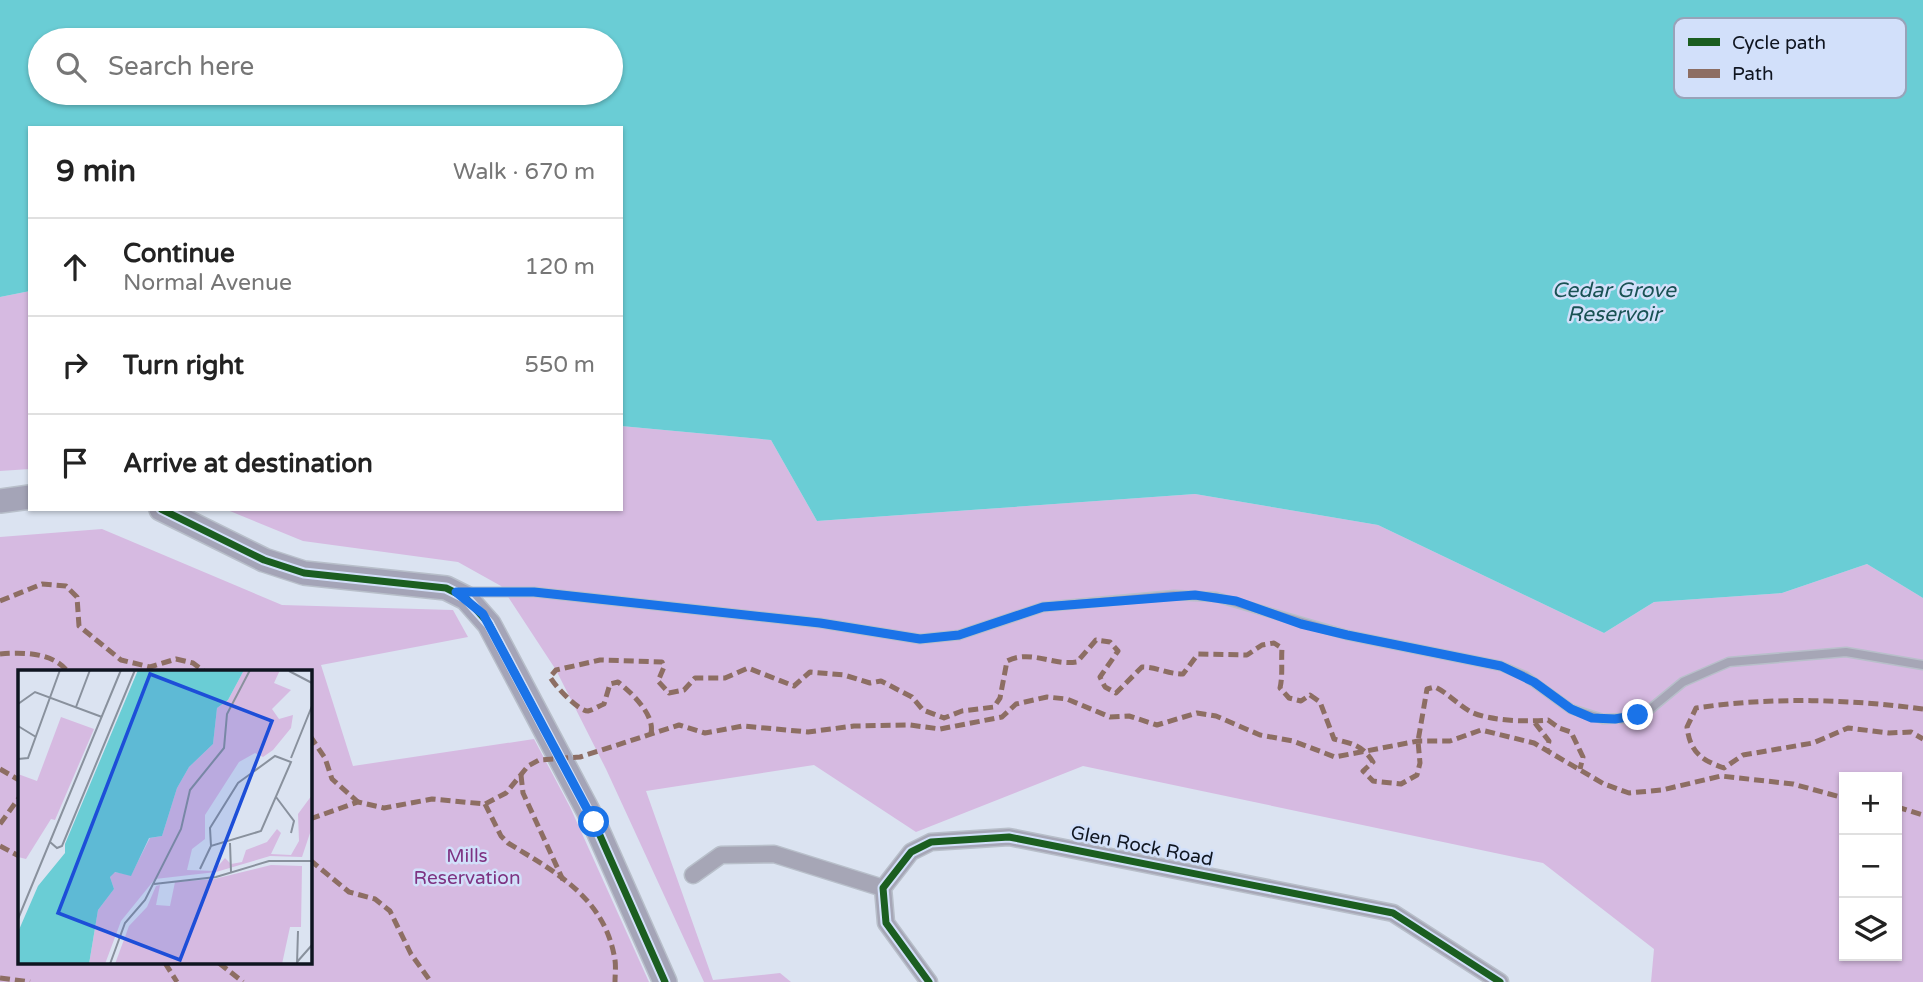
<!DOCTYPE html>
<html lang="en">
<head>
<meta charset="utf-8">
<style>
  body { margin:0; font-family:"Varela Round",sans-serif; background:#f6f6f6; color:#222 }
  .controls { position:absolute; right:21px; bottom:21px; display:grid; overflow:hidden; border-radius:0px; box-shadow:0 2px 5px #0004 }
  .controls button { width:63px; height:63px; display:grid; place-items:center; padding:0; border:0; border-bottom:2px solid #e0e0e0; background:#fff; color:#222; font:35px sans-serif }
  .stop { position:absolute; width:21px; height:21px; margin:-16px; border:5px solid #1a73e8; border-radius:50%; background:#fff }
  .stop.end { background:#1a73e8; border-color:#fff; box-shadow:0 2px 7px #0008 }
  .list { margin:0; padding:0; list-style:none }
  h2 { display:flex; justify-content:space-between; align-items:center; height:91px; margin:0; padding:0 28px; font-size:30px }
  h2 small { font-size:23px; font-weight:400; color:#767676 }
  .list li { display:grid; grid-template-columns:46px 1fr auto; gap:21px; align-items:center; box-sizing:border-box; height:98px; padding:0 28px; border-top:2px solid #e0e0e0 }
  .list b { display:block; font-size:26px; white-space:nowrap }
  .list p { margin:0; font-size:23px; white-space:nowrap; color:#767676 }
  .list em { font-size:23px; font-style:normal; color:#767676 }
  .icon { flex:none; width:38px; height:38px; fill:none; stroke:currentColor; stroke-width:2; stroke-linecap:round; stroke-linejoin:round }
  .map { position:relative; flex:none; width:1923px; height:982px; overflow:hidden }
  .search { position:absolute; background:#fff; box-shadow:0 2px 5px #0004; left:28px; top:28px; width:595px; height:77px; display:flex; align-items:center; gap:18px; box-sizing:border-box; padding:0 24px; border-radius:38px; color:#767676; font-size:26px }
  .panel { position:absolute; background:#fff; box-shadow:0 2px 5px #0004; left:28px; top:126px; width:595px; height:385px; border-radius:0px }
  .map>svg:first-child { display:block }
  .green { fill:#d6bae1; fill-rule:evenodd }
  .water { fill:#6acdd5; fill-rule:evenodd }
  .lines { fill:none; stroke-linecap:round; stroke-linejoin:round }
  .lane-casing { stroke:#b8bfca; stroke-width:11 }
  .street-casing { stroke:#b8bfca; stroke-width:19 }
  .secondary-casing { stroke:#b8bfca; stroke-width:26 }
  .lane { stroke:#a6a6b6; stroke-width:8 }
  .street { stroke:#a6a6b6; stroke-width:16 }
  .secondary { stroke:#a4a4b7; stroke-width:23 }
  .quiet { stroke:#8d6e63; stroke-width:5; stroke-dasharray:10 5; stroke-linecap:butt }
  .cycleway-casing { stroke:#d2e0fa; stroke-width:11 }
  .cycleway { stroke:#1b5e20; stroke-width:7 }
  .route { stroke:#1a73e8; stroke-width:9 }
  .labels { text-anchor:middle; stroke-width:5; stroke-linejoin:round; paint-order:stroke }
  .street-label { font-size:19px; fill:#0f1520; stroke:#d2e0fa }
  .park-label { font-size:19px; fill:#7e3382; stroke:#d2e0fa }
  .water-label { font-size:21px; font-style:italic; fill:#195254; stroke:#d2e0fa }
  .inset-road { fill:none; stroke:#89919d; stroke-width:2 }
  .view { fill:#1d4ed8; fill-opacity:0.15; stroke:#1d4ed8; stroke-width:3.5 }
  .inset-edge { fill:none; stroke:#0f1520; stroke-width:3.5 }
  .key { fill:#d2e0fa; stroke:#98a3b9; stroke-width:2 }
  .key-label { font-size:19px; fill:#0f1520 }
</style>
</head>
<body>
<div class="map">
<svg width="1923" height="982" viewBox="0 0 1923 982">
  <rect width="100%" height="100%" fill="#dbe3f1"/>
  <g class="green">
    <polygon points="30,291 30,469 0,471 0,297"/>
    <path d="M 621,426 L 771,440 L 817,521 L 1195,494 L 1378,525 L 1604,633 L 1654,602 L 1782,593 L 1867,564 L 1923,598 L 1923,982 L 1651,982 L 1654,949 L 1543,863 L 1083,766 L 916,832 L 814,765 L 646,791 L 713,980 L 780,973 L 791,982 L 704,982 L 606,769 L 556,670 L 501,586 L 458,562 L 303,541 L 225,509 L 621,509 ZM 1844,777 L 1897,777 L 1897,956 L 1844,956 Z"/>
    <path d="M 102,529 L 282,605 L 453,610 L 468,637 L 321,665 L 353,766 L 534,739 L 570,807 L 649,982 L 0,982 L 0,537 ZM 19,672 L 310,672 L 310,963 L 19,963 Z"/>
  </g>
  <path class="water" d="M 0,0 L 1923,0 L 1923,598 L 1867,564 L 1782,593 L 1654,602 L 1604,633 L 1378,525 L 1195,494 L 817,521 L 771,440 L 621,426 L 621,128 L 30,128 L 30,291 L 0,297 ZM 40,40 L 611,40 L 611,93 L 40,93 Z"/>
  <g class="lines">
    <defs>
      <polyline id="lane" points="467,592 534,592 820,623 920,639 959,635 1043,607 1174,595 1216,597 1347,635 1501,666 1525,676 1571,709 1603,719 1626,718 1649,710 1683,682 1729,662 1846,652 1923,665"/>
      <g id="street">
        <polyline points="693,875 721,855 774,854 883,888"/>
        <polyline points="929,982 886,923 883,888 911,852 931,842 1009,837 1393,913 1500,982"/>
      </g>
      <g id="secondary">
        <polyline points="0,501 30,497"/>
        <polyline points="161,509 264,560 304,573 446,588 466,598 489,624 594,822 665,982"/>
      </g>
    </defs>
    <use href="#lane" class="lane-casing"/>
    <use href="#street" class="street-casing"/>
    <use href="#secondary" class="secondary-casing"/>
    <use href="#lane" class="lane"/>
    <use href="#street" class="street"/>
    <use href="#secondary" class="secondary"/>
    <g class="quiet">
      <polyline points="0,601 42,584 66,586 77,597 79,626 121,660 150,667 176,659 193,663 205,672"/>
      <path d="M 0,654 C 22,652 53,652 68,672"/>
      <path d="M 1923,709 C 1849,699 1770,697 1696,708 L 1687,727 C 1690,752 1701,760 1724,768 L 1743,755 L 1813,743 L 1848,728 L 1889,733 L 1911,732 L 1923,739"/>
      <polyline points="1535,723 1549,741 1547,750"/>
      <path d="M 651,733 C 655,715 632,693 618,682 L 610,684 L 604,704 C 599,706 593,710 588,711 C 578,711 555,686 550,677 L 556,670 L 600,660 L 662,662 L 664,667 L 658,681 L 669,693 L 684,690 L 695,678 L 725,678 L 748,668 L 794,686 L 810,672 L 844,675 L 870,683 L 881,681 L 912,697 L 923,710 L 944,718 L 962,711 L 994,707 L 1000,698 L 1007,661 C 1031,649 1052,666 1077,662 L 1096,640 L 1110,642 L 1118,651 L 1100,677 L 1105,687 L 1116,693 L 1142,667 C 1157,667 1167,674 1183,674 L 1198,654 L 1247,655 L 1262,645 L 1274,643 L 1282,648 C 1281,662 1283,675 1280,688 L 1289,698 L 1301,701 L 1310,695 L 1320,702 L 1334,739 C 1353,744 1362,745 1373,762 L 1363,771 L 1373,781 L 1401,784 L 1417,775 L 1420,763 L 1418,741 L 1427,689 L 1435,687 C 1448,693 1458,705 1471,712 C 1490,721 1528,722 1548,720 L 1559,728 L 1571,732 L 1583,757 L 1580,769"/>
      <polyline points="310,736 325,758 332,779 358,802"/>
      <polyline points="0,769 19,780"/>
      <polyline points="521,775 523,793 563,880"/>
      <path d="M 485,804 L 501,836 L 508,843 C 557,873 605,898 615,960 C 616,967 615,975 615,982"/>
      <polyline points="1897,807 1923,815"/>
      <polyline points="310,819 358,802 384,808 432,799 485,804 506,793 528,766 539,760 580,757 679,725 705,733 743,726 808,732 854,726 910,725 940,729 1002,717 1016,704 1047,697 1067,699 1110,717 1129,716 1157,725 1197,713 1216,716 1260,735 1293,741 1335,757 1418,741 1450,741 1481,730 1534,743 1604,784 1629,793 1662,790 1721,776 1793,784 1844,798"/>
      <polyline points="0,824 19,798"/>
      <polyline points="0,846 19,856"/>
      <polyline points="310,860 349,892 375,899 390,911 411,954 431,982"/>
      <polyline points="165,963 177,982"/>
      <polyline points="219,963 243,982"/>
      <polyline points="0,978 30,982"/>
    </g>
    <defs>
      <g id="cycleway">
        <polyline points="161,509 264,560 304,573 446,588 466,598 489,624 594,822 665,982"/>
        <polyline points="929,982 886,923 883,888 911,852 931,842 1009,837 1393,913 1500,982"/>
      </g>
    </defs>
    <use href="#cycleway" class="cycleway-casing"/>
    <use href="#cycleway" class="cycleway"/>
  </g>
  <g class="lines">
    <polyline class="route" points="594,822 483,614 456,592 534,592 820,623 920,639 959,635 1043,607 1195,595 1236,601 1301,624 1347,635 1501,666 1534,682 1571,709 1592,718 1615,719 1638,715"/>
  </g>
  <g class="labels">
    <g class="street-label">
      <text transform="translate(1142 845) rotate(11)" y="7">Glen Rock Road</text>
    </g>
    <g class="park-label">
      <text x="467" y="862">Mills<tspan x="467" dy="22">Reservation</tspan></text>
    </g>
    <g class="water-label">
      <text x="1614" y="297">Cedar Grove<tspan x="1614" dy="24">Reservoir</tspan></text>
    </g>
  </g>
  <g transform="translate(18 670)">
    <rect width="294" height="294" fill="#dbe3f1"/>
    <path d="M 226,0 L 262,0 L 256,13 L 273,20 L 254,39 L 261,49 L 275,45 L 273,58 L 255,80 L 245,87 L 237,83 L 221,92 L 187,145 L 187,169 L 174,179 L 169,200 L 196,201 L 207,188 L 213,194 L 224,192 L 228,180 L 249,172 L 259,159 L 263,163 L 253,184 L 273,185 L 281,171 L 280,144 L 294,125 L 294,157 L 284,187 L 252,186 L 198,202 L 137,209 L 103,251 L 87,294 L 71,294 L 80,240 L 96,219 L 92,207 L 96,202 L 113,205 L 132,168 L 144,166 L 159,118 L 171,97 L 195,74 L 199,38 L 210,30 ZM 43,47 L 76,59 L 37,150 L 33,149 L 8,189 L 0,187 L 0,104 L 19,111 ZM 253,195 L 284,196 L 283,257 L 272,257 L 264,294 L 97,294 L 111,256 L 129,237 L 138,216 L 142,215 L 138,235 L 152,236 L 157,212 L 196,209 Z" fill="#d6bae1"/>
    <path d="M 120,0 L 226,0 L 210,30 L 199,38 L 195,74 L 171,97 L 159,118 L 144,166 L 131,168 L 113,206 L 97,202 L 92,207 L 96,219 L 80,240 L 71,294 L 0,294 L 0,262 L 20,216 L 47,183 L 47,174 Z" fill="#6acdd5"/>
    <path class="inset-road" d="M 271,1 L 294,13M 0,34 L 17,22 L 84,47M 58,37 L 72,0M 0,56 L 18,67M 257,86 L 273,92 L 243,161 L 193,176 L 192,158 L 220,113 ZM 273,88 L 294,36M 0,89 L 10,88 L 42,0M 258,127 L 276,151 L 273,163M 32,172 L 39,178 L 44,176 L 117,0M 212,173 L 213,202M 182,199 L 193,176M 136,214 L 198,207 L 251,191 L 294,191M 0,249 L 103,0M 279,292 L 294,275M 92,294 L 107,253 L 127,230 L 163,159 L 172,120 L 206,78 L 209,44 L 232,0M 279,294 L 280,261"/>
    <path class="view" d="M 132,4 L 254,51 L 162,290 L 40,243 Z"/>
    <rect width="294" height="294" class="inset-edge"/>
  </g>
  <rect x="1674" y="18" width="232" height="80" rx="10" class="key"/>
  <rect x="1688" y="38" width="32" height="8" fill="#1b5e20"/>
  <rect x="1688" y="69" width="32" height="9" fill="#8d6e63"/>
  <g class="key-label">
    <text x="1732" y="49">Cycle path</text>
    <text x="1732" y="80">Path</text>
  </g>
</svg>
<div class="controls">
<button>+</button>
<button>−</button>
<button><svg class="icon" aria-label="layers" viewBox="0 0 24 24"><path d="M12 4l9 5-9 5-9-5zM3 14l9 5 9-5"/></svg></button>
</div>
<div class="stop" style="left:594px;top:822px"></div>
<div class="stop end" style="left:1638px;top:715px"></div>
<div class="search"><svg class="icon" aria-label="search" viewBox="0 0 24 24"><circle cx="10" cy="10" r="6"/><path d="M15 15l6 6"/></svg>Search here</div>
<section class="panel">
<h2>9 min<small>Walk · 670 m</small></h2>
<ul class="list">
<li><svg class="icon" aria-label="ahead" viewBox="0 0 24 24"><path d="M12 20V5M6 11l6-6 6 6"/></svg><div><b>Continue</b><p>Normal Avenue</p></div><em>120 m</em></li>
<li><svg class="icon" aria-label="right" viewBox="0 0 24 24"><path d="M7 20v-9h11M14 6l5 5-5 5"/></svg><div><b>Turn right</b></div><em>550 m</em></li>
<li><svg class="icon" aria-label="arrive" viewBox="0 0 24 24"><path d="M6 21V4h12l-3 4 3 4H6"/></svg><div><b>Arrive at destination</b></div></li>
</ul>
</section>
</div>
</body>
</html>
